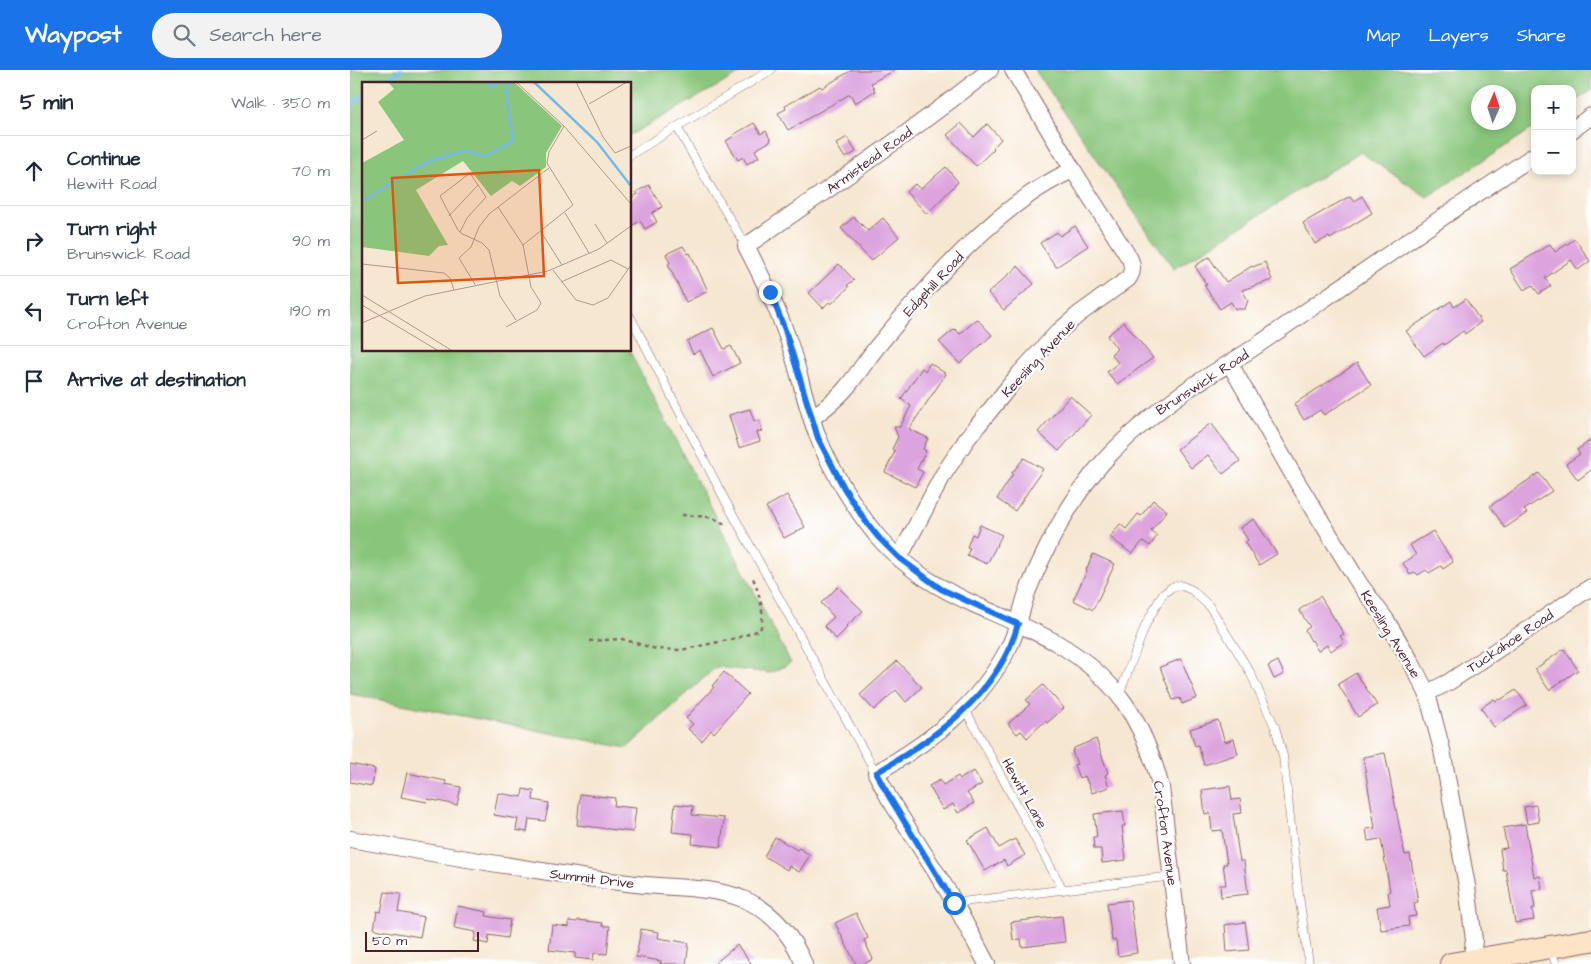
<!DOCTYPE html>
<html lang="en">
<head>
<meta charset="utf-8">
<style>
  body { margin:0; font-family:"Architects Daughter",sans-serif; background:#f2f2f3; color:#1f2937 }
  .controls { position:absolute; right:15px; top:15px; display:grid; overflow:hidden; border-radius:10px; box-shadow:0 2px 8px #0003 }
  .controls button { width:45px; height:45px; display:grid; place-items:center; padding:0; border:0; border-bottom:1px solid #e0e1e3; background:#fff; color:#1f2937; font:25px sans-serif }
  .compass { position:absolute; left:1121px; top:15px; width:45px; height:45px; border-radius:50%; background:#fff; box-shadow:0 2px 8px #0003; rotate:3deg }
  .scale { position:absolute; left:15px; bottom:12px; width:114px; box-sizing:border-box; padding-left:5px; border:2px solid #4a1f2b; border-top:0; font-size:14px; line-height:18px; white-space:nowrap; color:#4a1f2b; -webkit-text-stroke:4px #fff; paint-order:stroke }
  .stop { position:absolute; width:15px; height:15px; margin:-11px; border:4px solid #1a73e8; border-radius:50%; background:#fff }
  .stop.end { background:#1a73e8; border-color:#fff; box-shadow:0 1px 5px #0008 }
  .list { margin:0; padding:0; list-style:none }
  h2 { display:flex; justify-content:space-between; align-items:center; height:65px; margin:0; padding:0 20px; font-size:21px }
  h2 small { font-size:16px; font-weight:400; color:#747a83 }
  .list li { display:grid; grid-template-columns:32px 1fr auto; gap:15px; align-items:center; box-sizing:border-box; height:70px; padding:0 20px; border-top:1px solid #e0e1e3 }
  .list b { display:block; font-size:19px; white-space:nowrap }
  .list p { margin:0; font-size:16px; white-space:nowrap; color:#747a83 }
  .list em { font-size:16px; font-style:normal; color:#747a83 }
  .icon { flex:none; width:28px; height:28px; fill:none; stroke:currentColor; stroke-width:2; stroke-linecap:round; stroke-linejoin:round }
  .map { position:relative; flex:none; width:1241px; height:894px; overflow:hidden }
  header { display:flex; align-items:center; gap:30px; box-sizing:border-box; height:70px; padding:0 25px; background:#1a73e8; color:#fff }
  header strong { font-size:24px }
  nav { display:flex; gap:28px; margin-inline-start:auto; font-size:18px }
  .search { width:350px; height:45px; background:#f2f2f3; display:flex; align-items:center; gap:12px; box-sizing:border-box; padding:0 18px; border-radius:28px; color:#747a83; font-size:19px }
  main { display:flex }
  aside { flex:1; background:#fff }
  .map>svg:first-child { display:block }
  .green { fill:#89c67c; stroke:#6a7254; fill-rule:evenodd }
  .lines { fill:none; stroke-linecap:round; stroke-linejoin:round }
  .stream { stroke:#74b9ea; stroke-width:4.5 }
  .building { fill:#dca4de }
  .lane-casing { stroke:#866565; stroke-width:9 }
  .street-casing { stroke:#866565; stroke-width:18 }
  .secondary-casing { stroke:#866565; stroke-width:24 }
  .path { stroke:#866565; stroke-width:2.5; stroke-dasharray:4 4; stroke-linecap:butt }
  .lane { stroke:#fff; stroke-width:8 }
  .street { stroke:#fff; stroke-width:16 }
  .secondary { stroke:#fee4c6; stroke-width:22 }
  .route { stroke:#1a73e8; stroke-width:6 }
  .labels { text-anchor:middle; stroke-width:4.5; stroke-linejoin:round; paint-order:stroke }
  .street-label { font-size:14px; fill:#4a1f2b; stroke:#fff }
  .inset-river { fill:none; stroke:#74b9ea; stroke-width:2.5 }
  .inset-road { fill:none; stroke:#b1978f; stroke-width:1 }
  .view { fill:#e0560e; fill-opacity:0.15; stroke:#e0560e; stroke-width:2.5 }
  .inset-edge { fill:none; stroke:#4a1f2b; stroke-width:2.5 }
</style>
</head>
<body>
<header>
<strong>Waypost</strong>
<div class="search"><svg class="icon" aria-label="search" viewBox="0 0 24 24"><circle cx="10" cy="10" r="6"/><path d="M15 15l6 6"/></svg>Search here</div>
<nav><a>Map</a><a>Layers</a><a>Share</a></nav>
</header>
<main>
<aside>
<h2>5 min<small>Walk · 350 m</small></h2>
<ul class="list">
<li><svg class="icon" aria-label="ahead" viewBox="0 0 24 24"><path d="M12 20V5M6 11l6-6 6 6"/></svg><div><b>Continue</b><p>Hewitt Road</p></div><em>70 m</em></li>
<li><svg class="icon" aria-label="right" viewBox="0 0 24 24"><path d="M7 20v-9h11M14 6l5 5-5 5"/></svg><div><b>Turn right</b><p>Brunswick Road</p></div><em>90 m</em></li>
<li><svg class="icon" aria-label="left" viewBox="0 0 24 24"><path d="M17 20v-9H6M10 6l-5 5 5 5"/></svg><div><b>Turn left</b><p>Crofton Avenue</p></div><em>190 m</em></li>
<li><svg class="icon" aria-label="arrive" viewBox="0 0 24 24"><path d="M6 21V4h12l-3 4 3 4H6"/></svg><div><b>Arrive at destination</b></div></li>
</ul>
</aside>
<div class="map">
<svg width="1241" height="894" viewBox="0 0 1241 894">
  <rect width="100%" height="100%" fill="#fff"/>
  <filter id="ink" filterUnits="userSpaceOnUse"><feTurbulence type="fractalNoise" baseFrequency=".02" numOctaves="2"/><feDisplacementMap in="SourceGraphic" scale="10" xChannelSelector="R" yChannelSelector="G"/><feConvolveMatrix kernelMatrix="1 2 1 2 8 2 1 2 1" color-interpolation-filters="sRGB"/></filter>
  <filter id="wash" filterUnits="userSpaceOnUse"><feTurbulence type="fractalNoise" baseFrequency=".0096" numOctaves="4" result="noise"/><feDisplacementMap in="SourceGraphic" scale="20" xChannelSelector="R" yChannelSelector="G"/><feGaussianBlur stdDeviation="1.12" result="paint"/><feColorMatrix in="noise" values="0 0 0 0 0 0 0 0 0 0 0 0 0 0 0 0 0 1.4 0 .05"/><feComposite in="paint" operator="in"/></filter>
  <g filter="url(#wash)">
    <rect width="100%" height="100%" fill="#f6e7d1"/>
    <g class="green">
      <polygon points="0,0 396,0 280,65 280,14 14,14 14,280 279,280 441,593 420,603 366,597 277,678 0,624"/>
      <path d="M 685,0 L 1241,0 L 1241,21 L 1222,33 L 1222,19 L 1185,19 L 1185,57 L 1077,127 L 1010,82 L 824,199 ZM 1128,22 L 1158,22 L 1158,52 L 1128,52 Z"/>
    </g>
    <g class="lines">
      <g class="stream">
        <polyline points="31,14 51,0"/>
        <polyline points="0,35 14,26"/>
      </g>
    </g>
    <g id="blocks">
      <g class="building">
        <polygon points="502,0 545,0 521,13 525,21 505,33 500,24 438,60 428,43 436,39 435,36 470,16 472,18"/>
        <polygon points="404,53 411,64 416,61 421,71 405,80 409,87 397,94 393,87 388,90 376,71 384,66 383,65"/>
        <polygon points="611,53 624,67 637,54 651,69 643,78 644,79 626,96 597,65"/>
        <polygon points="497,67 506,82 495,88 486,74"/>
        <polygon points="596,97 608,112 577,144 556,122 565,114 570,119"/>
        <polygon points="299,115 312,137 302,143 307,152 295,159 290,151 280,157 280,129 288,124 286,122"/>
        <polygon points="1000,126 1004,131 1012,126 1022,143 980,169 979,167 965,174 953,153"/>
        <polygon points="504,147 518,161 533,148 549,167 521,191 491,158"/>
        <polygon points="725,156 738,176 706,197 690,173 707,162 710,166"/>
        <polygon points="1225,169 1240,191 1228,200 1221,190 1195,208 1201,216 1189,224 1182,215 1174,220 1160,199 1200,174 1205,182"/>
        <polygon points="333,176 338,184 340,183 358,221 336,232 318,194 320,193 316,184"/>
        <polygon points="859,187 876,212 902,196 903,197 915,192 922,210 892,220 898,230 895,239 885,239 881,232 870,239 854,215 857,215 845,196"/>
        <polygon points="489,194 504,210 497,215 499,217 481,234 479,232 473,238 459,223"/>
        <polygon points="668,196 684,214 654,240 638,223"/>
        <polygon points="1116,229 1131,252 1115,264 1113,261 1094,275 1093,273 1074,286 1056,261 1101,231 1104,237"/>
        <polygon points="627,249 642,265 610,294 589,272 605,259 610,264"/>
        <polygon points="774,252 803,288 767,314 757,302 768,293 761,284 767,279 757,266"/>
        <polygon points="363,258 374,279 381,276 390,293 363,307 350,280 343,284 337,271"/>
        <polygon points="580,293 596,304 559,359 578,368 573,379 576,381 567,399 573,402 565,417 535,402 545,381 542,379 548,367 544,357 550,357 561,336 551,329 572,298 575,301"/>
        <polygon points="1007,293 1021,315 974,345 970,340 954,350 944,334"/>
        <polygon points="720,326 741,345 709,381 688,362"/>
        <polygon points="400,339 404,351 409,350 412,361 407,362 410,371 389,378 379,345"/>
        <polygon points="861,353 890,391 873,404 858,385 841,398 827,379"/>
        <polygon points="1241,370 1241,400 1228,410 1216,394 1230,384 1227,380"/>
        <polygon points="674,388 693,399 665,441 647,429 663,404 662,403"/>
        <polygon points="1189,403 1202,421 1174,440 1177,443 1155,458 1140,436"/>
        <polygon points="437,425 455,457 434,468 416,437"/>
        <polygon points="803,430 817,441 801,461 807,466 800,476 793,471 782,484 760,467 770,454 776,459 788,444 791,446"/>
        <polygon points="904,449 927,484 909,495 895,473 898,470 890,458"/>
        <polygon points="630,455 652,465 637,494 617,485 620,478 617,477 622,464 626,466"/>
        <polygon points="1083,461 1103,492 1093,499 1091,496 1079,503 1076,500 1068,505 1065,502 1060,505 1053,493 1066,485 1060,475"/>
        <polygon points="743,484 765,494 743,540 723,530 737,501 736,500"/>
        <polygon points="488,517 513,541 496,556 497,558 486,569 474,556 484,547 471,533"/>
        <polygon points="970,526 994,564 990,566 994,572 981,581 977,575 968,581 962,570 961,571 955,560 960,557 949,540"/>
        <polygon points="1214,579 1228,600 1199,620 1185,599"/>
        <polygon points="831,589 847,628 832,634 830,628 823,630 810,597"/>
        <polygon points="547,591 572,617 556,632 546,620 524,640 510,625"/>
        <polygon points="928,591 934,604 924,609 918,596"/>
        <polygon points="374,602 398,624 364,663 361,660 352,671 338,659 343,654 336,648 364,617 362,616"/>
        <polygon points="1006,603 1027,635 1008,647 988,614"/>
        <polygon points="693,615 714,638 697,653 695,651 677,668 671,661 667,664 658,654 680,634 676,630"/>
        <polygon points="1166,620 1177,635 1144,657 1131,638 1144,629 1146,631 1149,629 1150,630"/>
        <polygon points="868,650 875,672 884,669 888,684 854,695 848,675 845,676 840,659"/>
        <polygon points="746,669 758,703 755,705 759,717 742,723 735,706 729,708 724,695 727,694 722,681 724,680 724,678"/>
        <polygon points="1035,683 1055,785 1060,784 1068,832 1064,833 1066,846 1058,847 1059,856 1031,860 1027,837 1040,835 1038,822 1040,821 1031,769 1018,771 1016,759 1025,758 1013,687"/>
        <polygon points="0,694 25,699 22,716 0,712"/>
        <polygon points="624,701 632,714 617,723 624,733 608,743 603,734 593,740 579,716 590,710 593,715 608,706 610,709"/>
        <polygon points="57,703 96,711 95,714 111,717 107,735 78,729 77,732 51,727"/>
        <polygon points="880,716 882,730 890,729 892,743 883,744 888,779 890,791 894,791 898,824 871,827 870,815 876,815 873,794 877,794 872,760 862,761 860,743 855,744 852,720"/>
        <polygon points="173,719 184,721 183,730 199,733 195,751 179,749 177,762 166,760 168,749 144,745 148,723 172,727"/>
        <polygon points="230,724 265,728 264,736 286,738 283,762 227,755"/>
        <polygon points="325,734 343,736 342,745 374,748 371,777 342,774 343,764 322,762"/>
        <polygon points="1186,735 1189,752 1177,754 1174,737"/>
        <polygon points="773,741 775,756 772,756 776,790 752,793 751,779 744,779 743,767 747,767 744,744"/>
        <polygon points="1175,754 1184,807 1190,806 1192,819 1182,821 1185,838 1182,839 1184,850 1165,853 1156,800 1153,800 1150,779 1157,778 1153,758"/>
        <polygon points="638,758 649,778 665,769 675,785 657,796 654,790 635,801 617,770"/>
        <polygon points="425,767 447,780 449,778 460,785 449,802 439,796 437,800 414,786"/>
        <polygon points="35,822 51,824 48,842 74,847 70,867 24,859 27,841 31,842"/>
        <polygon points="780,830 787,883 768,886 766,870 762,871 757,833"/>
        <polygon points="108,836 137,842 136,846 160,850 157,868 139,865 138,874 124,871 126,862 104,858"/>
        <polygon points="506,843 518,868 514,870 523,889 513,894 506,894 485,853"/>
        <polygon points="712,846 715,872 672,877 671,869 663,870 661,852"/>
        <polygon points="228,850 253,853 252,856 260,856 257,884 244,883 243,890 225,888 225,883 199,880 202,855 219,857 219,851 227,852"/>
        <polygon points="895,852 899,880 877,882 875,855"/>
        <polygon points="291,859 309,862 308,868 339,873 336,894 310,894 311,891 286,887"/>
        <polygon points="387,875 402,894 364,894"/>
      </g>
    </g>
  </g>
  <g filter="url(#ink)">
    <use href="#blocks" fill-opacity="0" stroke="#866565" stroke-width="1"/>
    <g class="lines">
      <defs>
        <g id="lane">
          <polyline points="327,57 359,114 396,176"/>
          <polyline points="280,85 421,0"/>
          <polyline points="280,246 376,432 526,703"/>
          <polyline points="769,625 796,554 812,525 822,517 830,515 842,520 860,537 900,602 925,657 933,686 949,826 959,894"/>
          <polyline points="615,639 713,820"/>
          <polyline points="604,833 823,806"/>
          <polyline points="1201,880 1206,894"/>
        </g>
        <g id="street">
          <path d="M 640,0 C 561,62 479,119 396,176 C 410,203 424,230 434,258 C 448,294 454,331 468,367 C 480,398 506,441 528,467 C 558,501 590,519 630,537 C 655,548 681,559 705,572 C 766,607 793,650 811,717 L 832,894"/>
          <polyline points="1222,60 1241,46"/>
          <polyline points="880,294 946,410 1009,513 1036,550 1060,590 1077,623 1092,680 1117,816 1124,870 1121,894"/>
          <path d="M 462,348 C 474,339 487,329 496,318 C 509,303 518,287 531,272 C 581,212 650,132 723,100"/>
          <path d="M 549,488 L 593,405 L 617,369 L 670,303 L 707,263 L 729,244 L 778,209 C 783,202 783,197 780,189 L 723,100 L 663,0"/>
          <polyline points="1077,623 1099,612 1241,517"/>
          <path d="M 0,769 C 86,784 172,799 259,811 C 271,812 284,814 296,815 C 328,818 363,817 393,829 C 423,841 442,866 454,894"/>
          <path d="M 637,894 L 599,823 L 539,728 L 526,703 C 581,671 629,636 659,577 C 668,560 671,539 678,520 C 697,474 720,429 753,392 C 778,364 807,341 838,319 C 862,303 888,289 912,272 C 1003,209 1093,146 1185,85"/>
        </g>
        <polyline id="secondary" points="1101,894 1241,870"/>
      </defs>
      <use href="#lane" class="lane-casing"/>
      <use href="#street" class="street-casing"/>
      <use href="#secondary" class="secondary-casing"/>
      <g class="path">
        <path d="M 332,445 C 345,446 365,445 375,455"/>
        <path d="M 239,571 L 272,569 L 306,579 L 331,580 L 387,568 L 410,560 C 416,544 409,522 402,506"/>
      </g>
      <use href="#lane" class="lane"/>
      <use href="#street" class="street"/>
      <use href="#secondary" class="secondary"/>
    </g>
  </g>
  <g class="lines" filter="url(#ink)">
    <path class="route" d="M 420,222 L 435,260 L 468,368 L 494,418 L 516,452 L 529,468 L 549,488 L 591,519 L 668,554 C 649,624 584,669 526,703 L 540,728 L 604,833"/>
  </g>
  <g class="labels">
    <g class="street-label">
      <text transform="translate(519 90) rotate(-36)" y="5">Armistead Road</text>
      <text transform="translate(583 214) rotate(-47)" y="5">Edgehill Road</text>
      <text transform="translate(688 288) rotate(-47)" y="5">Keesling Avenue</text>
      <text transform="translate(852 312) rotate(-33)" y="5">Brunswick Road</text>
      <text transform="translate(1041 564) rotate(58)" y="5">Keesling Avenue</text>
      <text transform="translate(1160 571) rotate(-34)" y="5">Tuckahoe Road</text>
      <text transform="translate(675 723) rotate(61)" y="5">Hewitt Lane</text>
      <text transform="translate(816 763) rotate(82)" y="5">Crofton Avenue</text>
      <text transform="translate(242 808) rotate(7)" y="5">Summit Drive</text>
    </g>
  </g>
  <g transform="translate(12 12)">
    <rect width="269" height="269" fill="#f6e7d1"/>
    <path d="M 26,0 L 152,0 L 200,44 L 184,71 L 184,85 L 158,104 L 150,99 L 129,114 L 101,79 L 54,108 L 86,163 L 77,164 L 67,174 L 0,165 L 0,81 L 42,58 L 16,20 L 32,7 Z" fill="#89c67c"/>
    <path class="inset-river" d="M 123,0 L 131,5 L 138,0M 172,0 L 235,60 L 269,104M 0,119 L 69,78 L 102,69 L 124,74 L 151,59 L 144,10 L 148,0"/>
    <path class="inset-road" d="M 154,0 L 202,44 L 269,122M 214,0 L 241,55 L 253,71 L 269,64M 269,5 L 269,29M 227,22 L 265,0M 0,58 L 15,49M 136,125 L 161,163 L 169,205 L 179,221 L 175,228 L 144,245M 203,131 L 227,171M 87,134 L 116,103M 233,142 L 245,161M 98,150 L 105,136 L 124,115 L 108,91 L 78,114 L 96,148 L 100,152 L 103,153 L 120,161 L 127,168 L 138,214 L 154,238M 179,150 L 200,183M 161,163 L 211,123 L 185,81 L 187,70 L 202,44M 0,182 L 82,191 L 88,196 L 92,208M 191,188 L 214,218 L 231,223 L 246,216 L 269,183M 199,200 L 249,178 L 266,187M 114,204 L 97,176 L 109,165 L 117,145 L 127,132 L 187,86M 0,213 L 89,268M 0,223 L 75,268M 0,241 L 63,214 L 186,189 L 237,167 L 269,144"/>
    <path class="view" d="M 177,88 L 182,194 L 36,201 L 30,96 Z"/>
    <rect width="269" height="269" class="inset-edge"/>
  </g>
</svg>
<div class="controls">
<button>+</button>
<button>−</button>
</div>
<svg class="compass" viewBox="-18 -18 36 36"><path d="M0-13l5 13h-10z" fill="#e53935"/><path d="M0 13l5-13h-10z" fill="#747a83"/></svg>
<div class="scale">50 m</div>
<div class="stop" style="left:604px;top:833px"></div>
<div class="stop end" style="left:420px;top:222px"></div>
</div>
</main>
</body>
</html>
